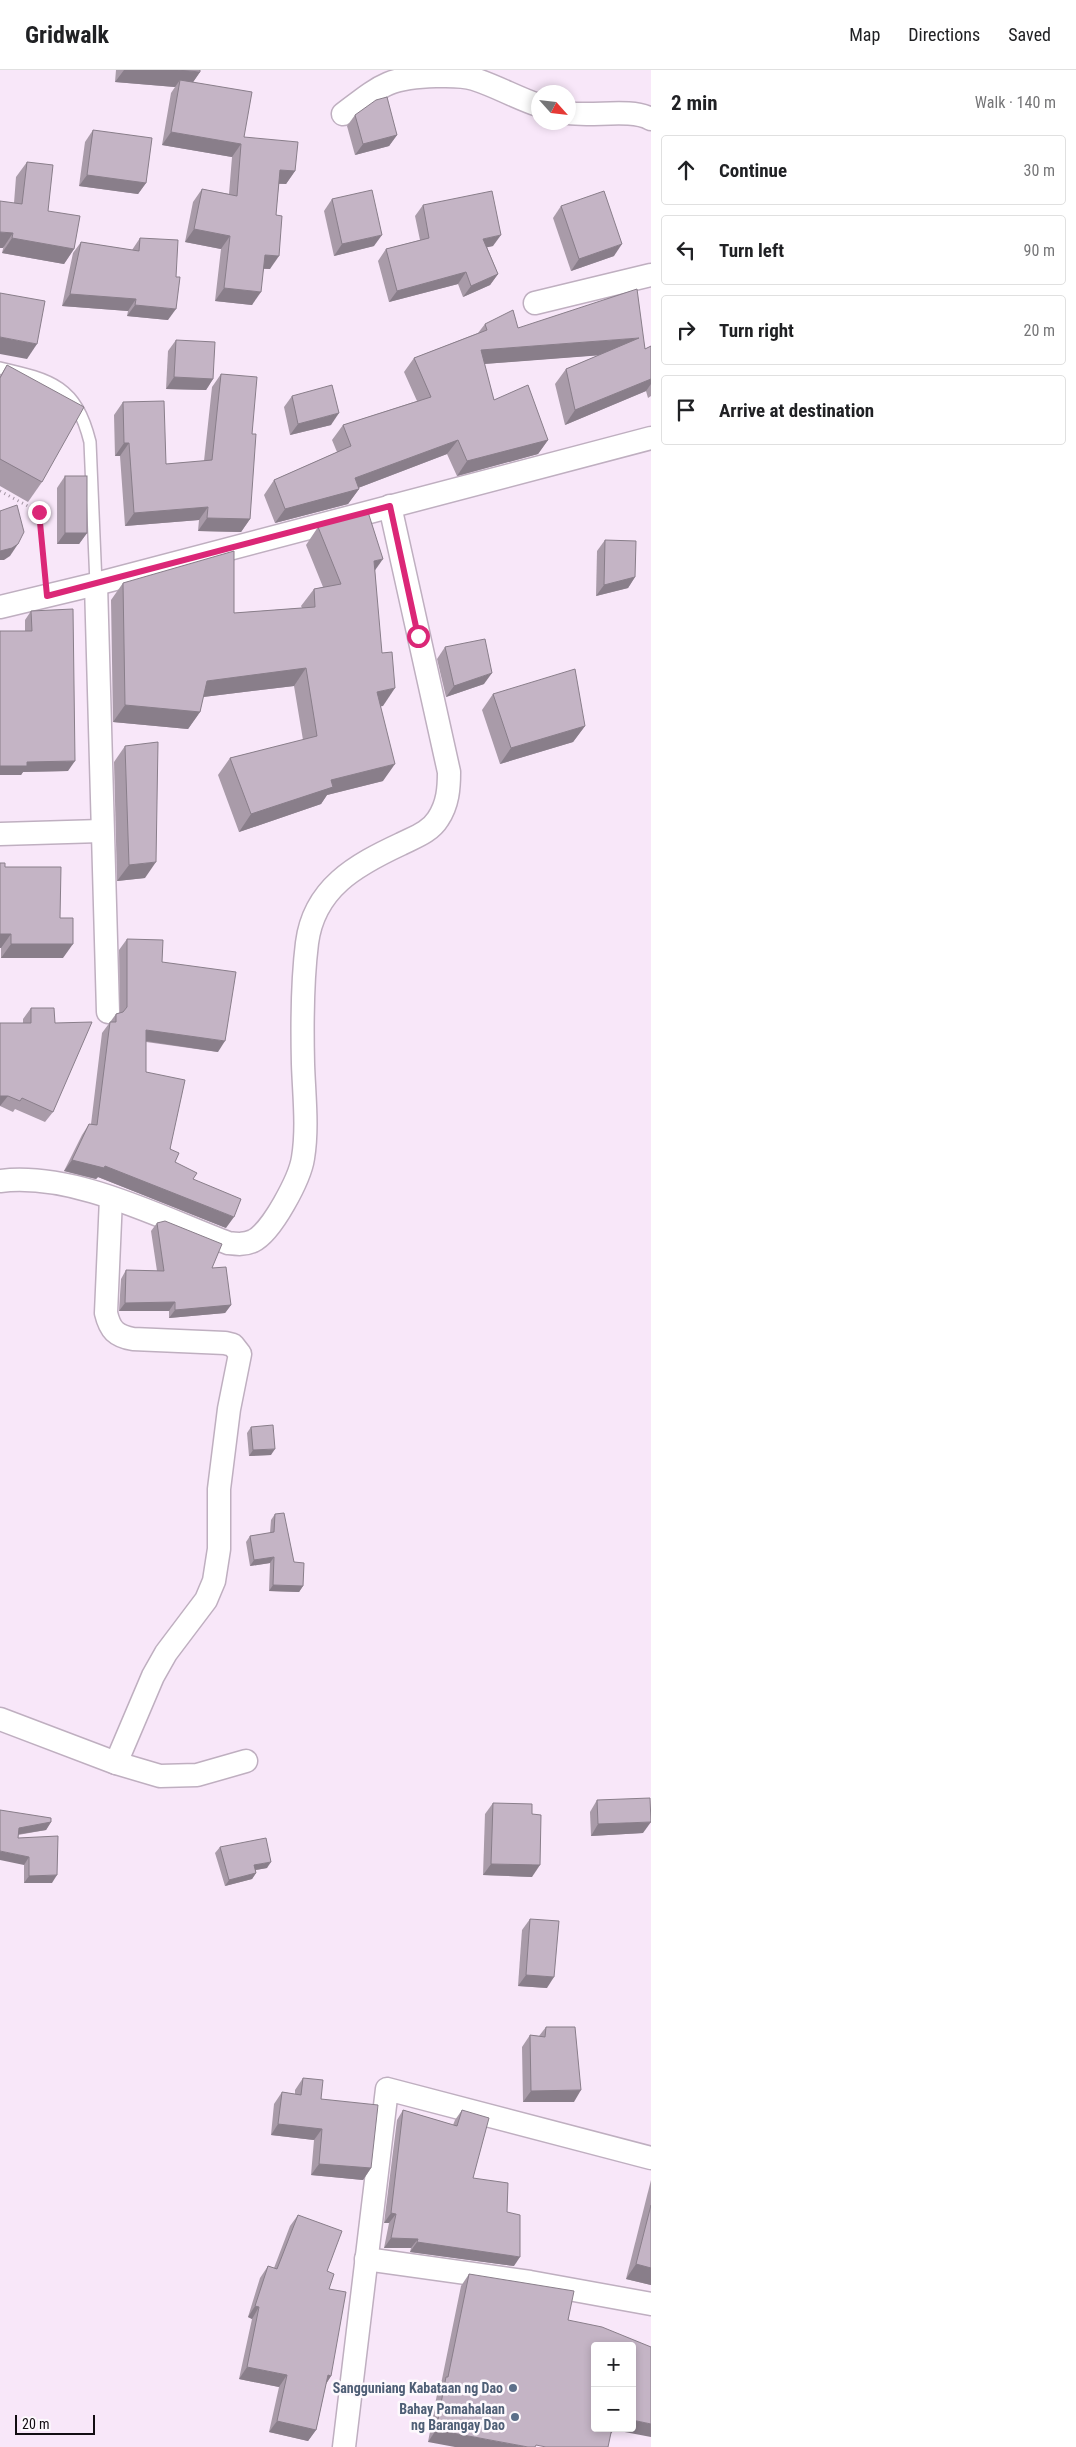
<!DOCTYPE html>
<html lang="en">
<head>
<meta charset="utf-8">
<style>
  body { margin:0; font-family:"Roboto Condensed",sans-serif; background:#f6f6f6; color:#202124 }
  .controls { position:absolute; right:15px; bottom:15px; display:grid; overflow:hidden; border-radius:5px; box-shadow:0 2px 8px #0003 }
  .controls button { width:45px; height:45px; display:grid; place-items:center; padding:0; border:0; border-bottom:1px solid #e0e0e0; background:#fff; color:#202124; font:25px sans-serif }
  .compass { position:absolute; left:531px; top:15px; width:45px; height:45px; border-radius:50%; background:#fff; box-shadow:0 2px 8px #0003; rotate:117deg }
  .scale { position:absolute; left:15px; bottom:12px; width:80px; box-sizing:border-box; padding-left:5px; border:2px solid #120d12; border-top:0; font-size:14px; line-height:18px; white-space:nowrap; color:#120d12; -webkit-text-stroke:4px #fdf9fd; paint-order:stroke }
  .stop { position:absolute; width:15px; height:15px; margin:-11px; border:4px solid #db2777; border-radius:50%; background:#fff }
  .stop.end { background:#db2777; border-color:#fff; box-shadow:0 1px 5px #0008 }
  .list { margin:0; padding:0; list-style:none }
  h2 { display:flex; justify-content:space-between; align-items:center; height:65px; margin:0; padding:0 20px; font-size:21px }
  h2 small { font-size:16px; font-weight:400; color:#757577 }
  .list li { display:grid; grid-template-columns:32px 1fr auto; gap:15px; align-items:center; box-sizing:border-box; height:70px; margin:0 10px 10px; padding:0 10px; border:1px solid #e0e0e0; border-radius:5px }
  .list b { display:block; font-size:19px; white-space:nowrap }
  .list em { font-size:16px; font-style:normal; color:#757577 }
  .icon { flex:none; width:28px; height:28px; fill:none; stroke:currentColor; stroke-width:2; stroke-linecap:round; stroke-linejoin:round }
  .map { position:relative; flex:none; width:651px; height:2377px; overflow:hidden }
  header { display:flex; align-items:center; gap:30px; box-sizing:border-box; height:70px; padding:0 25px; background:#fff; border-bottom:1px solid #e0e0e0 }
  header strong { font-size:24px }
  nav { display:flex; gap:28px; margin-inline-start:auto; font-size:18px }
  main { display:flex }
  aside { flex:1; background:#fff }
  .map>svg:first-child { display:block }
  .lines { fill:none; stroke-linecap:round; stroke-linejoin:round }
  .lane-casing { stroke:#bfafc0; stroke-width:14 }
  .street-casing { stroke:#bfafc0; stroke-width:25 }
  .path { stroke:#a396a3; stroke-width:3; stroke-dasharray:1 4; stroke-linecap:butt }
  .lane { stroke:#fff; stroke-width:11 }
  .street { stroke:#fff; stroke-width:22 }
  .wall { fill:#a99ba9 }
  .shaded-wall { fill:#897e8a }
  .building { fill:#c4b4c5; stroke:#897e8a }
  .route { stroke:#db2777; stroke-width:6 }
  .service-dot { fill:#5c6f8a; stroke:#fdf9fd; stroke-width:2 }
  .labels { text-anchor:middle; stroke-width:5; stroke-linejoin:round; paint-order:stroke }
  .service-label { font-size:14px; font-weight:bold; fill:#4e5e75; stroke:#fdf9fd; text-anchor:end }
</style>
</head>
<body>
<header>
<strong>Gridwalk</strong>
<nav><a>Map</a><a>Directions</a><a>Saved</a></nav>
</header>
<main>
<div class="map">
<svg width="651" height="2377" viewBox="0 0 651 2377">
  <rect width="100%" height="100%" fill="#f8e7f9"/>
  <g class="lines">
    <defs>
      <path id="lane" d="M 0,298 C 52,310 76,316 90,372 L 96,514"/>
      <g id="street">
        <path d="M 568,43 C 593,47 631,38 651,49"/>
        <path d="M 343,44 C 380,16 388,7 436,6 C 449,6 462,5 474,9 C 496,16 517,28 538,35"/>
        <polyline points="535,233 651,205"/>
        <polyline points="96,514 108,942"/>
        <polyline points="0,537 96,514 651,368"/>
        <polyline points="0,764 101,761"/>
        <path d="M 0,1111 C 74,1102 159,1147 228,1173 C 237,1174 244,1175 253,1171 C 272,1162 300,1108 303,1088 C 308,1057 304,1025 303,994 C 302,953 302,913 307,873 C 314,818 356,795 401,774 C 415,767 430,762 438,749 C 448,734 449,718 449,702 L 390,436"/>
        <path d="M 111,1128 L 106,1243 C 110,1260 116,1266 133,1269 L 225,1273 L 233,1275 L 240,1284 L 229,1339 L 219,1419 L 219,1479 L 214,1511 L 206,1530 L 166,1583 L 153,1606 L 116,1693"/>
        <polyline points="0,1649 116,1693 160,1706 197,1705 246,1691"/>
        <polyline points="366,2189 530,2212 651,2234"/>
        <polyline points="344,2377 387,2019 651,2088"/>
      </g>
    </defs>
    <use href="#lane" class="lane-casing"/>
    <use href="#street" class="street-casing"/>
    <polyline class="path" points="0,421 39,442 45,501"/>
    <use href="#lane" class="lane"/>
    <use href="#street" class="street"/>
  </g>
  <g class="wall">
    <polygon points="116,0 200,0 200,2 193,12 244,67 295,101 286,114 279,114 270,199 264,199 252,235 215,231 221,179 185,172 193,132 202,119 229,124 232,87 162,75 171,23 175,17 115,12"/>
    <polygon points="355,45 397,65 389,76 355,85 347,56"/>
    <polygon points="93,60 146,113 138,124 79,116 85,72"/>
    <polygon points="27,92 48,141 74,179 64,194 2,183 14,133 16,107"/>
    <polygon points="332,129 374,176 334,186 324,141"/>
    <polygon points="423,135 493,176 487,177 498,204 490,215 463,227 458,214 389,232 378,191 386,179 420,170 415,146"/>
    <polygon points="561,136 614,186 571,201 553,148"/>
    <polygon points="140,168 168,250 127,246 128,241 62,236 73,183 81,172 132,180"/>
    <polygon points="485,254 518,258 645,279 651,276 651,326 648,328 646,321 565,355 555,314 566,299 599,285 484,294 494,330 548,370 538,384 457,406 447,384 358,418 359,419 348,434 275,453 264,425 274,410 337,382 332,370 343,355 417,331 404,302 414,288 478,263"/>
    <polygon points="176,270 213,309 206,320 166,319 168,281"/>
    <polygon points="7,295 42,412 28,432 0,416 0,306"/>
    <polygon points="221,304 252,364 250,449 241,462 198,461 199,450 125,456 120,386 115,386 114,345 123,332 166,394 204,391 212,317"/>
    <polygon points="292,326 331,355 290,365 284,337"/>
    <polygon points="65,406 87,463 79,474 57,474 57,418"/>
    <polygon points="318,457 375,501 383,636 381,636 383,711 327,725 321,734 239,762 218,705 230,688 303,670 294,616 203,627 200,642 188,659 113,652 111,530 123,513 234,543 302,538 301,536 314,519 323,517 306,475"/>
    <polygon points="605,470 635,507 628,518 596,526 597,481"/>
    <polygon points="31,541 68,701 23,702 21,705 0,705 0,561 25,561 25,550"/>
    <polygon points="445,577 484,614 446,627 437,589"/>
    <polygon points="493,624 585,656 573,672 500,694 482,640"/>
    <polygon points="125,676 145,808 117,811 114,692"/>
    <polygon points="0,793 60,848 63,888 1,888 1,878 0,878"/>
    <polygon points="127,869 162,892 218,982 146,972 146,1002 175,1092 193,1109 226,1158 98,1107 96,1109 64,1101 82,1065 89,1054 91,1054 102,963 116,944 120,943 119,880"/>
    <polygon points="31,938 53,1042 45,1052 15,1039 13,1042 0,1036 0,953 23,953 23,949"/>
    <polygon points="157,1153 212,1198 231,1235 225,1243 169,1248 169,1241 119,1241 121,1209 126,1200 157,1201 151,1161"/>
    <polygon points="251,1357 271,1385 249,1386 247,1363"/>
    <polygon points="275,1444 303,1516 299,1522 269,1521 270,1493 250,1496 246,1472 250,1466 270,1463 271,1450"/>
    <polygon points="597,1730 643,1763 591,1766 590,1742"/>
    <polygon points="493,1733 532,1744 532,1807 483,1805 485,1744"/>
    <polygon points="0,1740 51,1752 46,1760 18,1765 18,1768 52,1813 24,1813 24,1795"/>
    <polygon points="220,1777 267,1798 256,1800 256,1803 252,1809 225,1816 215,1783"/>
    <polygon points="530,1849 547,1918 518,1916 522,1860"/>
    <polygon points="546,1957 574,2032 523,2032 522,1977 530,1965 539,1966"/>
    <polygon points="303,2008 321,2029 371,2098 363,2110 311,2105 314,2070 271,2065 274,2034 282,2022 295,2024 295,2020"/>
    <polygon points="403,2040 453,2055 455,2050 462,2040 473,2108 507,2142 514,2196 410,2182 411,2178 384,2178 389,2153 384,2153 397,2050"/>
    <polygon points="651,2110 651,2215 626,2209"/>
    <polygon points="298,2145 327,2201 329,2219 331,2306 326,2314 316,2360 308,2371 269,2362 279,2317 239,2309 252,2249 248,2247 260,2208 268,2196 274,2198 290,2156"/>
    <polygon points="469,2204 568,2250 614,2360 428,2372 438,2319 441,2314 461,2216"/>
  </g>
  <g class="shaded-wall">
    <polygon points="124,0 177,0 200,2 189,18 180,10 175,17 115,12"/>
    <polygon points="171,62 241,74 232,87 162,75"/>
    <polygon points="397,65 389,76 355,85 363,74"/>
    <polygon points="280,100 295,101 286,114 271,113"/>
    <polygon points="87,105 146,113 138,124 79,116"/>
    <polygon points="194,159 230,166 221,179 185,172"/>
    <polygon points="0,162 13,163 3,178 0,178"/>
    <polygon points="382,165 374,176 334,186 342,174"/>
    <polygon points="501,165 493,176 475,180 483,169"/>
    <polygon points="12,168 74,179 64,194 2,183"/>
    <polygon points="622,174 614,186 571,201 579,189"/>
    <polygon points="265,185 279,186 270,199 256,198"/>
    <polygon points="466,202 458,214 389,232 397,221"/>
    <polygon points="498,204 490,215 463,227 471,216"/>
    <polygon points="224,218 261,222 252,235 215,231"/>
    <polygon points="70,224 136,229 128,241 62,236"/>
    <polygon points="135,235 176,239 168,250 127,246"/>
    <polygon points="0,267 37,274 27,289 0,284"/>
    <polygon points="639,268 629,283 470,295 481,280"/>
    <polygon points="174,307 213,309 206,320 166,319"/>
    <polygon points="651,309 651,314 646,321 565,355 575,340"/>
    <polygon points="339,343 331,355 290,365 298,354"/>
    <polygon points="458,370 447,384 345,423 359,419 348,434 275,453 285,439 355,408"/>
    <polygon points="548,370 538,384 457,406 467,391"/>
    <polygon points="124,373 129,373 120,386 115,386"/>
    <polygon points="208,437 199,450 125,456 134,443"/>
    <polygon points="207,448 250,449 241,462 198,461"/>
    <polygon points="65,463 87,463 79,474 57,474"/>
    <polygon points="18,474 10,486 4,490 0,490 0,481"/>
    <polygon points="383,489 371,506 374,491"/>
    <polygon points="635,507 628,518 596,526 604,515"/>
    <polygon points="306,598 294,616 195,628 207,611"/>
    <polygon points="492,603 484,614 446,627 454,616"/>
    <polygon points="395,618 383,636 365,639 377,622"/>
    <polygon points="125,635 200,642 188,659 113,652"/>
    <polygon points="585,656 573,672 500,694 511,678"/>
    <polygon points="75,691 68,701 23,702 21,705 0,705 0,696 27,692"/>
    <polygon points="395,694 383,711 327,725 321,734 239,762 251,744 331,710"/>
    <polygon points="156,792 145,808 117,811 129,795"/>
    <polygon points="0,864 11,864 1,878 0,878"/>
    <polygon points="11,874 73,874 63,888 1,888"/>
    <polygon points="146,960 225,971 218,982 139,970"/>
    <polygon points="0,1026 8,1026 0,1036"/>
    <polygon points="72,1090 105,1096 234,1147 226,1158 98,1107 96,1109 64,1101"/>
    <polygon points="175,1232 169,1241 119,1241 125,1233"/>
    <polygon points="231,1235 225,1243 169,1248 175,1240"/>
    <polygon points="275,1379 271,1385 249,1386 253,1380"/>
    <polygon points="274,1487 270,1493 250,1496 254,1490"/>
    <polygon points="273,1515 303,1516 299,1522 269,1521"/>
    <polygon points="51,1752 46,1760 14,1765 19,1758"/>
    <polygon points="651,1752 643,1763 591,1766 598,1754"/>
    <polygon points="0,1781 29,1787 24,1795 0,1790"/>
    <polygon points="271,1792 267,1798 250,1801 254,1795"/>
    <polygon points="491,1794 540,1795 532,1807 483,1805"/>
    <polygon points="256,1803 252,1809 225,1816 229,1810"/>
    <polygon points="57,1805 52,1813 24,1813 29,1806"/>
    <polygon points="526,1905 554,1907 547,1918 518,1916"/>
    <polygon points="581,2020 574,2032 523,2032 531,2021"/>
    <polygon points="278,2054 322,2059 314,2070 271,2065"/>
    <polygon points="319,2094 371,2098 363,2110 311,2105"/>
    <polygon points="391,2143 396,2144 389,2153 384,2153"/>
    <polygon points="391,2168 418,2169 411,2178 384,2178"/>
    <polygon points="417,2172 520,2187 514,2196 410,2182"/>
    <polygon points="636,2194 651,2198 651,2215 626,2209"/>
    <polygon points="255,2236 259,2237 252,2249 248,2247"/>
    <polygon points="247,2297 287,2305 279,2317 239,2309"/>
    <polygon points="328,2305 331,2306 324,2317"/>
    <polygon points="632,2350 651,2354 651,2367 614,2360 609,2366 609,2358 632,2358"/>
    <polygon points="277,2351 316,2360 308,2371 269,2362"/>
    <polygon points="436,2360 528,2377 455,2377 428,2372"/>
  </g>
  <g class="building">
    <polygon points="177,0 200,0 200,2"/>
    <polygon points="180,10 252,22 244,67 298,72 295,101 280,100 276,145 282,146 279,186 265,185 261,222 224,218 230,166 194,159 202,119 237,126 241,74 171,62"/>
    <polygon points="387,27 397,65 363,74 355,45 376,30"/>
    <polygon points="93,60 152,68 146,113 87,105"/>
    <polygon points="27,92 53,95 48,141 80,146 74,179 12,168 13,163 0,162 0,131 22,134"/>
    <polygon points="372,120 382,165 342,174 332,129"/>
    <polygon points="492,121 501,165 483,169 498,204 471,216 466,202 397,221 386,179 429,168 423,135"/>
    <polygon points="604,121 622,174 579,189 561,136"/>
    <polygon points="140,168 178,170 176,207 180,207 176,239 135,235 136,229 70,224 81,172 139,181"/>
    <polygon points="637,219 645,279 651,276 651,309 575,340 566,299 639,268 481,280 494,330 528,315 548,370 467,391 458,370 355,408 359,419 285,439 274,410 351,376 343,355 431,327 414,288 487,260 485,254 513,240 518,258"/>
    <polygon points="0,223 45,231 37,274 0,267"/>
    <polygon points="176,270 215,272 213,309 174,307"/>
    <polygon points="7,295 84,337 42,412 0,389 0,308"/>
    <polygon points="221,304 257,307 252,364 256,364 250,449 207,448 208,437 134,443 129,373 124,373 123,332 164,331 166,394 212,390"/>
    <polygon points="332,315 339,343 298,354 292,326"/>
    <rect x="65" y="406" width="22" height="57"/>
    <polygon points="17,435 24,462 18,474 12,478 0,481 0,441"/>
    <polygon points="368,442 383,489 374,491 382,583 392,582 395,618 377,622 395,694 331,710 333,717 251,744 230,688 317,666 306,598 207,611 200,642 125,635 123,513 234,481 234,543 315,537 314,519 341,514 318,457"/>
    <polygon points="605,470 636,471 635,507 604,515"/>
    <polygon points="73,539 75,691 27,692 27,696 0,696 0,561 32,561 31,541"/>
    <polygon points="485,569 492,603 454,616 445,577"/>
    <polygon points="575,599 585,656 511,678 493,624"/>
    <polygon points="158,672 156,792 129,795 125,676"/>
    <polygon points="0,793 5,793 5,797 61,797 60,848 73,848 73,874 11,874 11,864 0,864"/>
    <polygon points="127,869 163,870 162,892 236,902 225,971 146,960 146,1002 185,1010 170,1079 179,1083 175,1092 197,1103 193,1109 241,1129 234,1147 105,1096 104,1098 72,1090 89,1054 97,1055 110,952 116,952 116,944 123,942 127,937"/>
    <polygon points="31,938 54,938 55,953 92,952 53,1042 22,1028 20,1031 8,1026 0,1026 0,953 31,953"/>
    <polygon points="165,1151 222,1174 212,1198 226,1197 231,1235 175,1240 175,1232 125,1233 126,1200 164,1201 157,1153"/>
    <polygon points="273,1355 275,1379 253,1380 251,1357"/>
    <polygon points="284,1443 294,1492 304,1493 303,1516 273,1515 274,1487 254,1490 250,1466 274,1462 275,1444"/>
    <polygon points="650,1728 651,1752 598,1754 597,1730"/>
    <polygon points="493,1733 532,1734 532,1744 541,1745 540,1795 491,1794"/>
    <polygon points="0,1740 51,1748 51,1752 19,1758 18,1768 58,1766 57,1805 29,1806 29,1787 0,1781"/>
    <polygon points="266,1768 271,1792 254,1795 256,1803 229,1810 220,1777"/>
    <polygon points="530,1849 559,1851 554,1907 526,1905"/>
    <polygon points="546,1957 575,1957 581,2020 531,2021 530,1965 545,1967"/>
    <polygon points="303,2008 323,2010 321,2029 378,2035 371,2098 319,2094 322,2059 278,2054 282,2022 301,2025"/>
    <polygon points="403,2040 457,2056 462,2040 489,2048 473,2108 508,2113 507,2142 520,2145 520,2187 417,2172 418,2169 391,2168 396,2144 391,2143"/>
    <polygon points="651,2135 651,2198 636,2194"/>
    <polygon points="298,2145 342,2161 327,2201 334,2204 329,2219 346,2222 331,2306 328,2305 316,2360 277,2351 287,2305 247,2297 259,2237 255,2236 268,2196 277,2199"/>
    <polygon points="469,2204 574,2221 568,2250 602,2257 651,2277 651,2354 632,2350 632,2276 595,2276 595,2358 612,2358 608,2377 546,2377 536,2375 535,2377 528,2377 436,2360 446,2307 448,2307"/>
  </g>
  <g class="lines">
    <polyline class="route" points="39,442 47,526 390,436 418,566"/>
  </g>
  <g class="service-dot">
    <circle cx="513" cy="2318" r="5"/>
    <circle cx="515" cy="2347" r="5"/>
  </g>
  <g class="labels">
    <g class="service-label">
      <text x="503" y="2323">Sangguniang Kabataan ng Dao</text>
      <text x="505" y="2344">Bahay Pamahalaan<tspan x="505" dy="16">ng Barangay Dao</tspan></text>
    </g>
  </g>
</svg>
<div class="controls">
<button>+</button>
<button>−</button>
</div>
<svg class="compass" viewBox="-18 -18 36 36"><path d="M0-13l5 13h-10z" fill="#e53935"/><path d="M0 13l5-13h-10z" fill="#757577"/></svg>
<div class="scale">20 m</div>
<div class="stop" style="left:418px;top:566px"></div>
<div class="stop end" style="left:39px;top:442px"></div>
</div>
<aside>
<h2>2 min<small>Walk · 140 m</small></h2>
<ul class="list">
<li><svg class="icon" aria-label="ahead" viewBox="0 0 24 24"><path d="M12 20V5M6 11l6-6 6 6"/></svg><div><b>Continue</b></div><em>30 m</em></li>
<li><svg class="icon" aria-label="left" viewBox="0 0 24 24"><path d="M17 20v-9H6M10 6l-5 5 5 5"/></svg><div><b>Turn left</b></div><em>90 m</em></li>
<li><svg class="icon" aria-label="right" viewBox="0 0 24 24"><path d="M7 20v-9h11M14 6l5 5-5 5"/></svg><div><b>Turn right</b></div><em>20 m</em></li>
<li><svg class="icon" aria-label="arrive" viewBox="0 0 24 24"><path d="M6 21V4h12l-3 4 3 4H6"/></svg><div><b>Arrive at destination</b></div></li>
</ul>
</aside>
</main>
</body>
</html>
